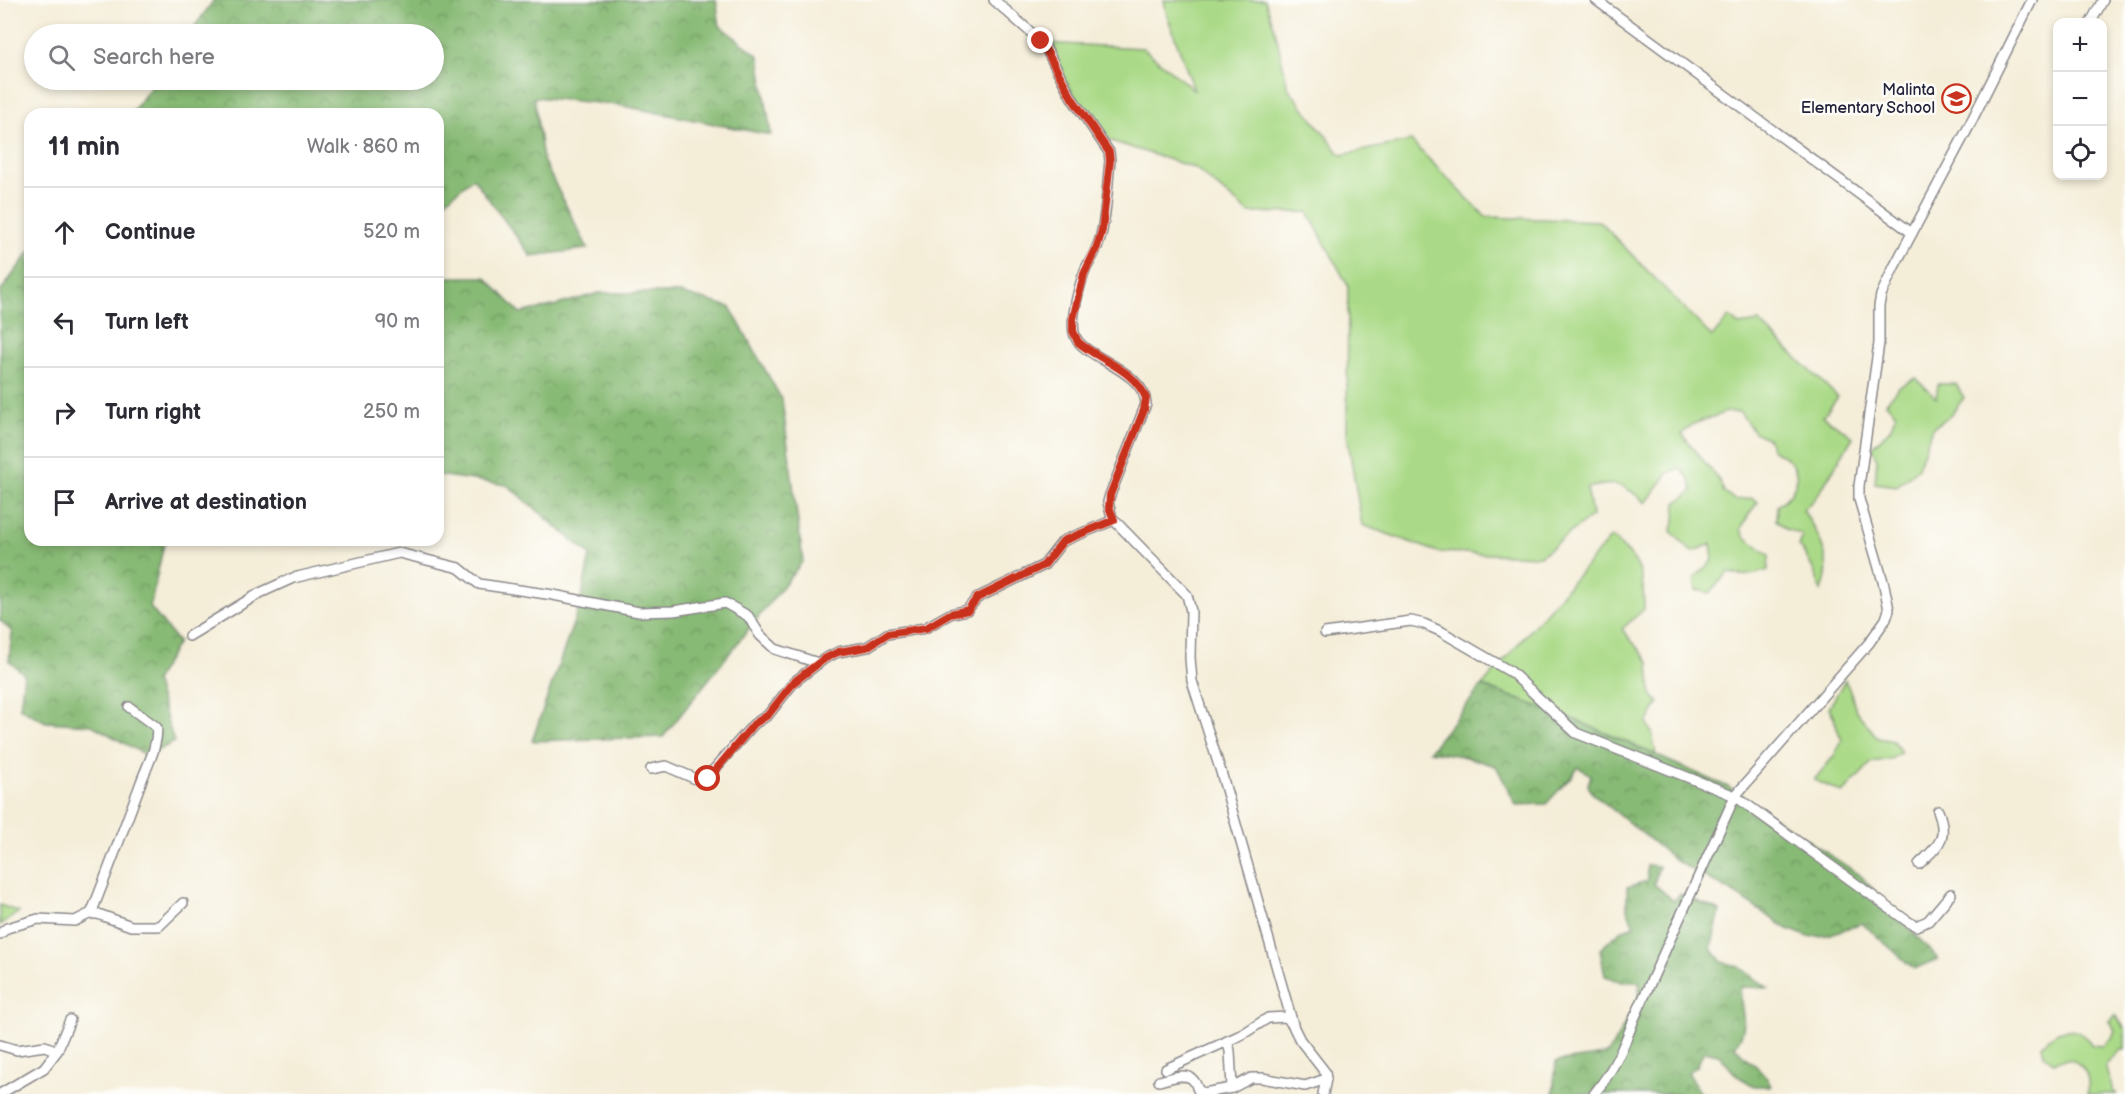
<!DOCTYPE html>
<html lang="en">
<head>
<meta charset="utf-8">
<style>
  body { margin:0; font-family:"Balsamiq Sans",sans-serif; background:#f7f7f7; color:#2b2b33 }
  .controls { position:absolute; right:18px; top:18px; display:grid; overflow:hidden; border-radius:12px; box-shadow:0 3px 9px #0003 }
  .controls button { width:54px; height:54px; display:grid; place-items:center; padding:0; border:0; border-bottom:2px solid #e1e1e2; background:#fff; color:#2b2b33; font:30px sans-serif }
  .stop { position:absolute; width:18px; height:18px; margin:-14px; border:4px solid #c8321e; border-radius:50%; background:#fff }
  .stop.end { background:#c8321e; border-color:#fff; box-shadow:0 2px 6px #0008 }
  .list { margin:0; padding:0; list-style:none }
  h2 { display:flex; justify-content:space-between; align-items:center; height:78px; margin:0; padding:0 24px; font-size:26px }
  h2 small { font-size:20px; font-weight:400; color:#7c7c81 }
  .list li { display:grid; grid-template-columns:39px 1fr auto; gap:18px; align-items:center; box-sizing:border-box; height:90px; padding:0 24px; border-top:2px solid #e1e1e2 }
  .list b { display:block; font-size:22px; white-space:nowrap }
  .list em { font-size:20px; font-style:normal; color:#7c7c81 }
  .icon { flex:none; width:33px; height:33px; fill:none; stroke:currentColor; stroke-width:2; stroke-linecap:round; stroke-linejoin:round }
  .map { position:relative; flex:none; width:2125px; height:1094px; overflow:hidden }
  .search { position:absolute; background:#fff; box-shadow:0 3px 9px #0003; left:24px; top:24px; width:420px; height:66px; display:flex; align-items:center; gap:15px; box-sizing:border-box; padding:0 21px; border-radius:33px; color:#7c7c81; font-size:22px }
  .panel { position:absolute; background:#fff; box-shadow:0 3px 9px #0003; left:24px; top:108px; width:420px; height:438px; border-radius:18px }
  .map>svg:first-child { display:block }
  .grass { fill:#aada87; stroke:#667e61; stroke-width:1.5 }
  .forest { fill:url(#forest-crowns); stroke:#546e58; stroke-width:1.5 }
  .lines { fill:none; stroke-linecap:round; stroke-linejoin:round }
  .minor-casing { stroke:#8b888a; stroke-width:12 }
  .minor { stroke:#fff; stroke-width:9 }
  .route { stroke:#c8321e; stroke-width:8 }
  .labels { text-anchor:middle; stroke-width:5; stroke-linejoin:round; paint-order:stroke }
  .poi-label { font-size:16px; fill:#22223b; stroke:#fdfcf7; text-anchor:end }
</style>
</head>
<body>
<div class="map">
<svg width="2125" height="1094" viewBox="0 0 2125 1094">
  <defs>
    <pattern id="forest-crowns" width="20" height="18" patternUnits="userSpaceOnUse" patternTransform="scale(1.5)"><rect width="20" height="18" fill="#87ba74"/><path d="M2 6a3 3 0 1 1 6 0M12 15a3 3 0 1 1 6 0" fill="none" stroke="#6e9760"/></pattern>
  </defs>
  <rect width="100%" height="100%" fill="#fdfcf7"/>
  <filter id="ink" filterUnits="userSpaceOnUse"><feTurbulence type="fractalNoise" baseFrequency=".0167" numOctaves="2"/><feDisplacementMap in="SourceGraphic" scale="12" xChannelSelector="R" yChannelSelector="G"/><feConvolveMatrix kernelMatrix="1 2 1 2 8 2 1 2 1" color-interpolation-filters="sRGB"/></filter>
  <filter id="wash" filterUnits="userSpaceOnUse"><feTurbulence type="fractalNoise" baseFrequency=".008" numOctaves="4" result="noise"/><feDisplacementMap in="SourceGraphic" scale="24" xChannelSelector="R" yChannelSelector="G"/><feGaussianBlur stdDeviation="1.35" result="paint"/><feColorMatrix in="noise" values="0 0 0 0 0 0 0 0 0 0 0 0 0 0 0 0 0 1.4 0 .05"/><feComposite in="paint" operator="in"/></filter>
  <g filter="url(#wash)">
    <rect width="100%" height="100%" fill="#f4edd8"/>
    <g class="grass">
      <path d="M 1164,0 L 1265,0 L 1275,30 L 1288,88 L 1341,155 L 1411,141 L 1486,217 L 1599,221 L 1712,337 L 1729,317 L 1739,325 L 1759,322 L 1838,397 L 1823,416 L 1853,437 L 1818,495 L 1803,510 C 1818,534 1836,563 1821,591 C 1816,573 1810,560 1799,546 L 1803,535 L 1786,529 L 1776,520 L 1777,506 C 1781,503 1788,498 1791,493 C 1805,470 1790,458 1771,449 L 1769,439 L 1754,432 L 1740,412 L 1727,412 L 1693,424 L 1682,434 L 1719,480 L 1724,492 L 1735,500 L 1752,498 L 1758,502 L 1749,514 L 1741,529 L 1745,537 L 1769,555 L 1768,570 C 1754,575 1742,578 1728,572 L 1710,593 L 1696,590 L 1694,579 L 1713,560 L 1711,544 L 1692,552 L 1671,531 L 1675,522 L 1676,503 L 1693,491 L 1688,477 L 1680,468 L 1668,473 L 1646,503 C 1622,483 1618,481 1587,488 L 1592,516 L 1540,556 L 1438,552 L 1362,525 L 1347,435 L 1348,286 L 1308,212 L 1249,213 L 1195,168 L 1099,137 L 1043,43 L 1143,48 L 1194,90 L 1166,12 Z"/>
      <polygon points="1916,378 1936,398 1938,384 1956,384 1964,398 1949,416 1932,428 1918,468 1897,486 1875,483 1877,459 1872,447 1890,429 1896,414 1886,403 1898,387"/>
      <path d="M 1611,537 C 1641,562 1643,570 1644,609 L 1622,629 L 1649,662 L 1651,695 L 1659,702 L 1647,723 L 1652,733 L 1656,755 L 1578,721 L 1482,686 Z"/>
      <path d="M 1845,680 L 1851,693 L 1856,711 L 1878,738 L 1893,741 L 1901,752 L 1891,759 L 1872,762 L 1843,793 L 1814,780 L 1834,756 L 1842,740 C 1836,729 1836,718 1829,708 Z"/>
      <polygon points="0,905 19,912 0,925"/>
      <path d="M 2116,1015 L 2125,1030 L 2125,1050 L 2120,1050 L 2105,1066 L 2113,1091 L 2117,1094 L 2088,1094 C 2091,1070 2077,1053 2053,1062 L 2044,1054 L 2042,1045 C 2058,1026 2077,1024 2092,1045 L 2103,1046 L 2112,1038 L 2115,1030 L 2109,1021 Z"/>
    </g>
    <g class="forest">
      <polygon points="214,0 716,0 720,26 759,56 771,135 618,105 534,97 543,160 588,249 531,256 473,178 438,207 438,114 131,114 156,80 434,80 434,34 189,34"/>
      <polygon points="30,251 30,540 167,540 163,548 150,607 178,642 155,681 174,742 147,756 92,725 46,722 20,708 24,674 9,661 12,632 0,620 0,292"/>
      <polygon points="438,277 485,277 520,313 557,305 599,293 680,293 730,307 782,400 803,561 663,737 532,741 581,601 590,555 507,485 438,475"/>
      <polygon points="1482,686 1578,721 1728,787 1860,875 1938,959 1914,969 1862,923 1828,935 1809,937 1788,929 1729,890 1678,862 1591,792 1588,785 1591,775 1578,767 1571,777 1546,804 1516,805 1496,766 1462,756 1429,751"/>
      <path d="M 1647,865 L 1659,866 L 1654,884 L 1674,901 L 1680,894 L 1720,911 L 1711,948 L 1722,962 L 1738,966 L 1768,988 L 1741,987 C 1738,1011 1752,1024 1735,1046 C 1747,1063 1763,1066 1771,1086 L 1754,1086 L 1737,1076 L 1718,1054 L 1704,1051 L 1697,1066 L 1688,1072 L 1701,1094 L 1553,1094 L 1556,1062 L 1604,1055 L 1609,1052 L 1638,1000 L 1640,982 L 1622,982 L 1605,976 L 1600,949 L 1621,931 L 1634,926 L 1627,908 L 1627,887 L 1647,881 Z"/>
    </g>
  </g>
  <g filter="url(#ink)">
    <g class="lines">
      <defs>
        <g id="minor">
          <path d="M 994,0 L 1043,43 L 1072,98 L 1109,152 L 1110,161 C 1107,187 1107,214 1100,239 C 1097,250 1091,259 1086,268 C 1080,283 1069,321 1075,336 C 1083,358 1145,370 1146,404 L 1110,495 L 1108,502 L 1112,518 L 1187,595 L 1191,611 L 1190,658 L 1192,681 L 1221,772 L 1294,1028 L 1300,1040 L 1325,1072 L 1326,1079 L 1323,1094"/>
          <polyline points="1596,0 1912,233"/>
          <polyline points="2091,22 2103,0"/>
          <polyline points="1325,633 1411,621 1424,624 1442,632 1511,672 1576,733 1735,796 1907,921 1916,926 1928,921 1951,894"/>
          <polyline points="189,636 260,593 293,578 399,553 459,568 479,584 553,595 639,612 673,611 725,603 748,616 760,635 775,649 818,663"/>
          <polyline points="651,769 666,766 703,782 754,724 768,715 794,682 824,659 838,652 867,647 887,634 925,628 950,614 967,610 977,598 1044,565 1063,541 1114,520"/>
          <path d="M 1919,864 C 1938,846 1949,839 1938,811"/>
          <path d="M 91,914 C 108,871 124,828 140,785 C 147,765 157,750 157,728 L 155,726 L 129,707"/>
          <polyline points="0,934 7,928 38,919 75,921 89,914 98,914 131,926 159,926 183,903"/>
          <polyline points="1227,1041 1230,1051 1232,1088"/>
          <polyline points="0,1045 17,1050 45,1046 57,1051"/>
          <polyline points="1166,1069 1243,1034 1268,1018 1287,1017 1291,1023"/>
          <path d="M 1159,1081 C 1168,1079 1187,1071 1194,1081 C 1196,1084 1197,1087 1198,1090 L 1204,1093 L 1232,1088 L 1251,1078 L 1262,1078 L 1305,1086 L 1326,1079"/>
          <polyline points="0,1094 44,1068 57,1051 70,1020"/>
          <path d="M 1594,1094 C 1613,1071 1624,1047 1634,1019 L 1735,796 L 1869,643 L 1886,619 L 1889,610 L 1884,585 L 1859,499 L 1859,486 L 1879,343 L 1879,306 L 1881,295 L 1894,267 L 1967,130 L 2032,0"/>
        </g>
      </defs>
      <use href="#minor" class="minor-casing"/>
      <use href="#minor" class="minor"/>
    </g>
  </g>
  <g class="lines" filter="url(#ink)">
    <path class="route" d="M 708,779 L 754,724 L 768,715 L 794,682 L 824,659 L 838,652 L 867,647 L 887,634 L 926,628 L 950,614 L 968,610 L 977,598 L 1044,565 L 1063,541 L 1114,520 L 1109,507 L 1110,495 L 1144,410 L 1146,398 C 1134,369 1100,361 1078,342 L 1073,331 L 1073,319 L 1084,274 L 1097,247 L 1102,230 L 1110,161 L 1109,152 L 1072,98 L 1041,41"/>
  </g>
  <defs>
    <symbol id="school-ring" viewBox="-11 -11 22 22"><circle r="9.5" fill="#fdfcf7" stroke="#c8321e" stroke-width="1.5"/><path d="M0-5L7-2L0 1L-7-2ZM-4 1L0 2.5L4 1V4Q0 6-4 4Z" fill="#c8321e"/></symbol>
  </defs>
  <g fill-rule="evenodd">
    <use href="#school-ring" x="1940" y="82" width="33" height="33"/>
  </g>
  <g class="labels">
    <g class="poi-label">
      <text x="1935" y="95">Malinta<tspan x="1935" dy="18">Elementary School</tspan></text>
    </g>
  </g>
</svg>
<div class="controls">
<button>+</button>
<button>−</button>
<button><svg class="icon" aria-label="locate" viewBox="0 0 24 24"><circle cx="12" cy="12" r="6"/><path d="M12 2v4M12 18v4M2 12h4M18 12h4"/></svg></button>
</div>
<div class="stop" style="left:708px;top:779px"></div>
<div class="stop end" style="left:1041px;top:41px"></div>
<div class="search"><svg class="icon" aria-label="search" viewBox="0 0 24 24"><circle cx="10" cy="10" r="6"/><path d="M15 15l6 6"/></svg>Search here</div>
<section class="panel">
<h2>11 min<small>Walk · 860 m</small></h2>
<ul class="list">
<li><svg class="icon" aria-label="ahead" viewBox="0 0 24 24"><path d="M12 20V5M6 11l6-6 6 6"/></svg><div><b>Continue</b></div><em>520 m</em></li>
<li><svg class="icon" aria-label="left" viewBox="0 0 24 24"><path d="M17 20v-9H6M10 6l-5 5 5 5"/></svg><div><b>Turn left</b></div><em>90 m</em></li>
<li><svg class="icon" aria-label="right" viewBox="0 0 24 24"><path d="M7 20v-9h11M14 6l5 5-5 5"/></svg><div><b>Turn right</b></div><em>250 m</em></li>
<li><svg class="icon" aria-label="arrive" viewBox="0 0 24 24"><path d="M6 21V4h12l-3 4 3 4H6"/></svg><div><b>Arrive at destination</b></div></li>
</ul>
</section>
</div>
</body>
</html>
